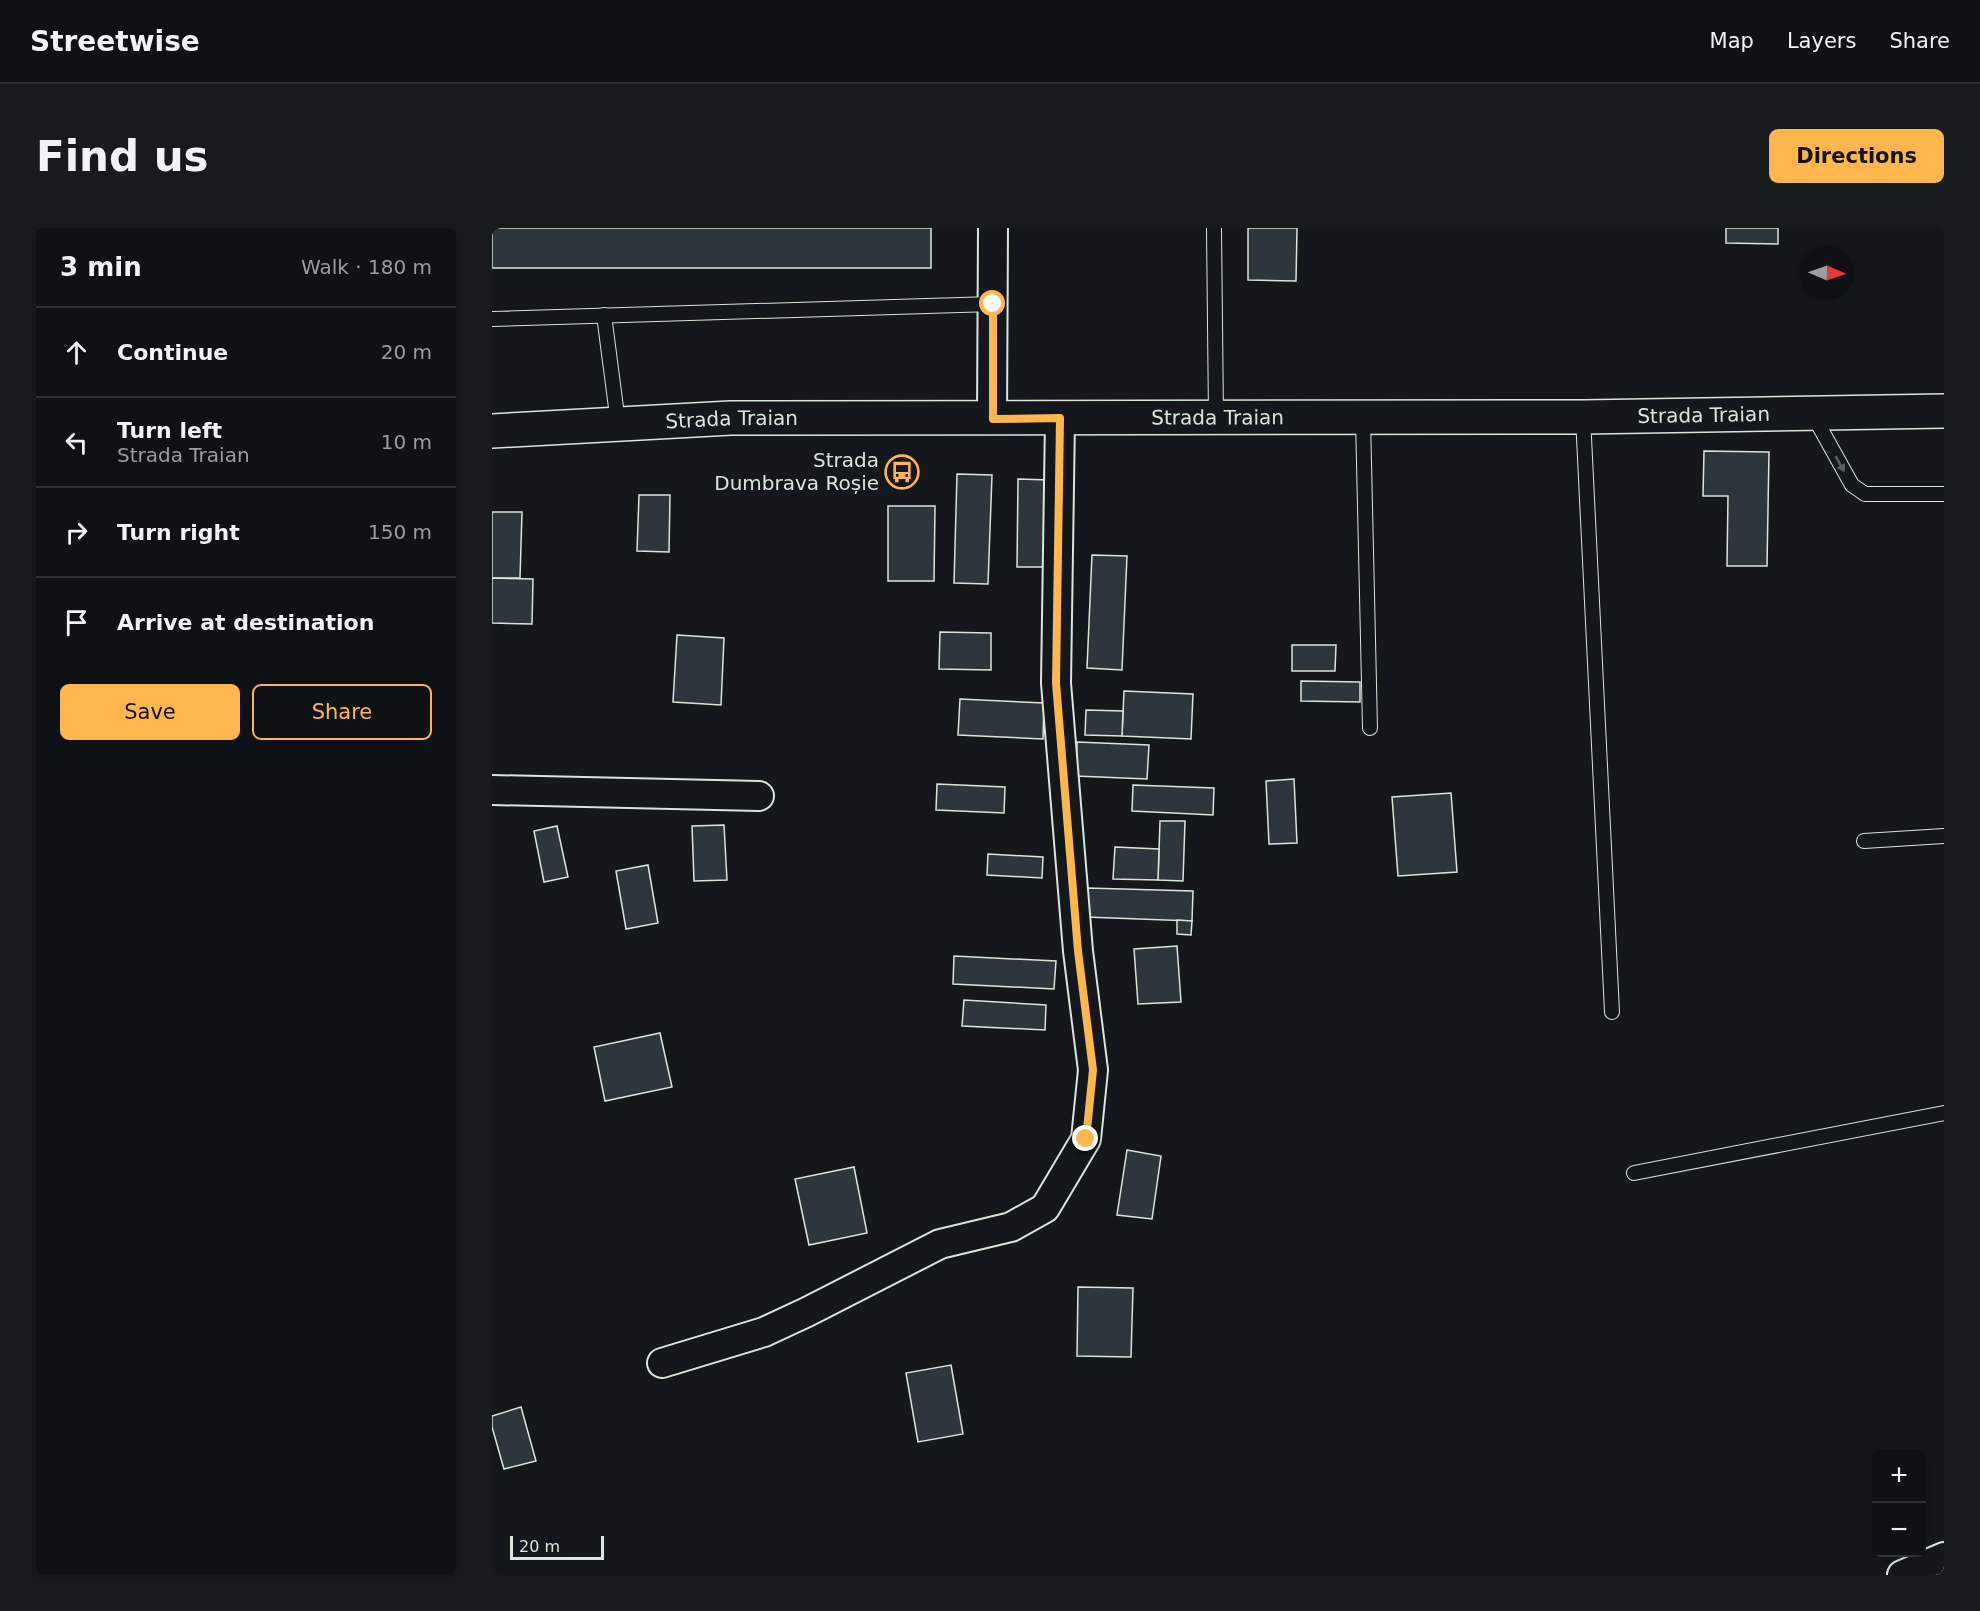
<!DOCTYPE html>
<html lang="en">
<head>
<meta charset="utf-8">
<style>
  body { margin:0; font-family:"DejaVu Sans",sans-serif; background:#181b1e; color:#f1f3f6 }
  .controls { position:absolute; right:18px; bottom:18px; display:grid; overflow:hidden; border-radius:9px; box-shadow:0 3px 9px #0003 }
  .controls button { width:54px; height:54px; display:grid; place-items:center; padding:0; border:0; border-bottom:2px solid #2f3234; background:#0f1215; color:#f1f3f6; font:30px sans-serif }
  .compass { position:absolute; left:1308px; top:18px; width:54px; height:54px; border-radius:50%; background:#0f1215; box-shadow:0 3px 9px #0003; rotate:92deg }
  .scale { position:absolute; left:18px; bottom:15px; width:94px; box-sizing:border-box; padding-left:6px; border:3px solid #d8e6dc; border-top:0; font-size:16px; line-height:21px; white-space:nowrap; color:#d8e6dc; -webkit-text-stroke:4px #14181c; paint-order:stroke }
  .stop { position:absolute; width:18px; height:18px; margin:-14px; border:4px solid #ffb74d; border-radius:50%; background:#fff }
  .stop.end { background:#ffb74d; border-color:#fff; box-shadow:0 2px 6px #0008 }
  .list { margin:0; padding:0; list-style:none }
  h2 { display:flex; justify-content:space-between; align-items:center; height:78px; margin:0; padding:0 24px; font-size:26px }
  h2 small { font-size:20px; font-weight:400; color:#9b9ea0 }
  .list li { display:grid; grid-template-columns:39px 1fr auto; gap:18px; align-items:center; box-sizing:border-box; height:90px; padding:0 24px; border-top:2px solid #2f3234 }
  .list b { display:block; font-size:22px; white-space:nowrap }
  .list p { margin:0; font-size:20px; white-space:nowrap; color:#9b9ea0 }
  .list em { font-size:20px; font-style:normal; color:#9b9ea0 }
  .actions { display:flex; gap:12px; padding:18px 24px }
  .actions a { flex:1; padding:14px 0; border:2px solid #ffb74d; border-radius:9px; text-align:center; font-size:21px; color:#ffb74d }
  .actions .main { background:#ffb74d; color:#111 }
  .icon { flex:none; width:33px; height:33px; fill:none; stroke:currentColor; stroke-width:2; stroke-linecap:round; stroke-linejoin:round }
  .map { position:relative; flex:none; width:1452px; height:1347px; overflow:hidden; border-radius:9px }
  header { display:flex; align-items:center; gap:36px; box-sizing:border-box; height:84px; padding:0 30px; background:#0f1215; border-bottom:2px solid #2f3234 }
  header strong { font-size:28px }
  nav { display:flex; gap:33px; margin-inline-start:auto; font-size:21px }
  .intro { display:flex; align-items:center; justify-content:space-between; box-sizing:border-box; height:144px; padding:0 36px }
  h1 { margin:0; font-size:42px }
  .button { padding:15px 27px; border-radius:9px; background:#ffb74d; color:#111; font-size:21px; font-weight:700 }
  main { display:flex; gap:36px; padding:0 36px }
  aside { flex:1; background:#0f1215; border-radius:9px; box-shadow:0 3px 9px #0003 }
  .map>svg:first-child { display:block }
  .building { fill:#2c363c; stroke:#d8e6dc; stroke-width:1.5 }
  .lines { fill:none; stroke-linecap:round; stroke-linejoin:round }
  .lane-casing { stroke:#d8e6dc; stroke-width:16 }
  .street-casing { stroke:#d8e6dc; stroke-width:32 }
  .primary-casing { stroke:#d8e6dc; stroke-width:36 }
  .lane { stroke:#14181c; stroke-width:14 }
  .street { stroke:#14181c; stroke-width:28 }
  .primary { stroke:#14181c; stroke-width:33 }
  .oneway { fill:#59605f }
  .route { stroke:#ffb74d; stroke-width:8 }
  .labels { text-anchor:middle; stroke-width:4.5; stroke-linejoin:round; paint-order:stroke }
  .street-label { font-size:20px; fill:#d8e6dc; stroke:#14181c }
  .poi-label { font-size:20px; fill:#d8e6dc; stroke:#14181c; text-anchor:end }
</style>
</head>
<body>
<header>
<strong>Streetwise</strong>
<nav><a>Map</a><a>Layers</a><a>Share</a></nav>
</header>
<div class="intro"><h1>Find us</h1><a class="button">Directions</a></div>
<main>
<aside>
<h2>3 min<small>Walk · 180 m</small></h2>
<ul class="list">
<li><svg class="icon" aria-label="ahead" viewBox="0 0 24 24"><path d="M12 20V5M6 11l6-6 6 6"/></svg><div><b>Continue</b></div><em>20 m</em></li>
<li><svg class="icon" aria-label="left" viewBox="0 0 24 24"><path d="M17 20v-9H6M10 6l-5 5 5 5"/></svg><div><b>Turn left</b><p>Strada Traian</p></div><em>10 m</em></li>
<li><svg class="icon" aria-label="right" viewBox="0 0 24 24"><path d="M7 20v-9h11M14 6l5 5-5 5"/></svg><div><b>Turn right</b></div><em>150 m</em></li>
<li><svg class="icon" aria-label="arrive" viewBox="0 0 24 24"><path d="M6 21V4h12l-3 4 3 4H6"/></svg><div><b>Arrive at destination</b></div></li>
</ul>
<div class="actions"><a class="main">Save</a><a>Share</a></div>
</aside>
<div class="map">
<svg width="1452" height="1347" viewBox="0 0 1452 1347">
  <rect width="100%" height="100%" fill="#14181c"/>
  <g class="building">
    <rect x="0" y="0" width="439" height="40"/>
    <polygon points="756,0 805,0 804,53 756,52"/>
    <polygon points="1234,0 1286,0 1286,16 1234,15"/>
    <polygon points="1212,223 1277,224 1275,338 1235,338 1236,268 1211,268"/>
    <polygon points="465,246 500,247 496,356 462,355"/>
    <polygon points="526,251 557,252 556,339 525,339"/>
    <polygon points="147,267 178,267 177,324 145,323"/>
    <polygon points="396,278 443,278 442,353 396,353"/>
    <polygon points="0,284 30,284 28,350 0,350"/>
    <polygon points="600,327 635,328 630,442 595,440"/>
    <polygon points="0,350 41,351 40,396 0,395"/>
    <polygon points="448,404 499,405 499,442 447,441"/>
    <polygon points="185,407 232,410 229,477 181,474"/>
    <polygon points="800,417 844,417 843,443 800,443"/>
    <polygon points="809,453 868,454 868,474 809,473"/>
    <polygon points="632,463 701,466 699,511 630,508"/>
    <polygon points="468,471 552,475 551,511 466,507"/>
    <polygon points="594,482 631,483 630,508 593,507"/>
    <polygon points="585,514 657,517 655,551 584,548"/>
    <polygon points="802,551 805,615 777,616 774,553"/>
    <polygon points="445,556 513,559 512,585 444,582"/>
    <polygon points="641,557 722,560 721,587 640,583"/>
    <polygon points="959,565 965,644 906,648 900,569"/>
    <polygon points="668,593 693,593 691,653 666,652"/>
    <polygon points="232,597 235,652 202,653 200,598"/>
    <polygon points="65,598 76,649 52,654 42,603"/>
    <polygon points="623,619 667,621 666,652 621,651"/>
    <polygon points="496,626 551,629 550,650 495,647"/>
    <polygon points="156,637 166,695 134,701 124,643"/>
    <polygon points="595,660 701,663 700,693 594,689"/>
    <polygon points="685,692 700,693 699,707 685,706"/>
    <polygon points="685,718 689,774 646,776 642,721"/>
    <polygon points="462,728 564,733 562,761 461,756"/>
    <polygon points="472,772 554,777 553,802 470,798"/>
    <polygon points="168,805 180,859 113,873 102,819"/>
    <polygon points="635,922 669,928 660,991 625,987"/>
    <polygon points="362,939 375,1005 317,1017 303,951"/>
    <polygon points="586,1059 641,1060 639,1129 585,1128"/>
    <polygon points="459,1137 471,1206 426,1214 414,1145"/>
    <polygon points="29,1179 44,1233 12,1241 0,1199 0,1188"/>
  </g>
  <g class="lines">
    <defs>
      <g id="lane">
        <polyline points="722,0 724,190"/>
        <polyline points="112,87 126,195"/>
        <polyline points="0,91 501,76"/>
        <polyline points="1321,187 1360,257 1373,266 1452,266"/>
        <polyline points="1091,189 1120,784"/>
        <polyline points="871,190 878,500"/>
        <polyline points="1372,613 1452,608"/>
        <polyline points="1142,945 1452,885"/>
      </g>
      <g id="street">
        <polyline points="500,191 501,0"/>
        <polyline points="0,562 267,568"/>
        <polyline points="170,1135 272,1104 315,1084 448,1016 519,999 553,980 594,911 601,842 586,723 564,455 568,191"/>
        <polyline points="1410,1347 1452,1329"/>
      </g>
      <g id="primary">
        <path id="s1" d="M 0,203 L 239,190 L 1091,189 L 1452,183"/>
      </g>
    </defs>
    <use href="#lane" class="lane-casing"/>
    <use href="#street" class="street-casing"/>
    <use href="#primary" class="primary-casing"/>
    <use href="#lane" class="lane"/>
    <use href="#street" class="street"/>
    <use href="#primary" class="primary"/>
  </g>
  <defs><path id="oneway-solid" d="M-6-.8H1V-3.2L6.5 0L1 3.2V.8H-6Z" transform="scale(1.5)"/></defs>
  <use class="oneway" href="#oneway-solid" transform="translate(1348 236) rotate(61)"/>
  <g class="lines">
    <polyline class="route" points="501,76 501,191 568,190 564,455 586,723 601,842 594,911"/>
  </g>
  <defs>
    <symbol id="bus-ring" viewBox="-11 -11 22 22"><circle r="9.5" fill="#14181c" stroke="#ffb74d" stroke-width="1.5"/><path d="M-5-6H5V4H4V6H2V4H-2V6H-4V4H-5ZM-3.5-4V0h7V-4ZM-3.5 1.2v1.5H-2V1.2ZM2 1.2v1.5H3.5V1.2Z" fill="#ffb74d"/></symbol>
  </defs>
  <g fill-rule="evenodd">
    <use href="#bus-ring" x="391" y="225" width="38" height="38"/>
  </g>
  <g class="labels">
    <g class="street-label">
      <text dy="7" stroke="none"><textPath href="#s1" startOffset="1212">Strada Traian</textPath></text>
      <text dy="7" stroke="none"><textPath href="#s1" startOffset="726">Strada Traian</textPath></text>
      <text dy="7" stroke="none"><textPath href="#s1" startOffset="240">Strada Traian</textPath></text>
    </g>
    <g class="poi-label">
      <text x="387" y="239">Strada<tspan x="387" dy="23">Dumbrava Roșie</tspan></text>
    </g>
  </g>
</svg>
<div class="controls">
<button>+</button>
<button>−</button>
</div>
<svg class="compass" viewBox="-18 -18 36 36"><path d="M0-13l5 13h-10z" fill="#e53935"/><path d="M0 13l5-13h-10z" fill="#9b9ea0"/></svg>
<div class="scale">20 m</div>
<div class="stop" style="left:501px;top:76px"></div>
<div class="stop end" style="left:594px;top:911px"></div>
</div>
</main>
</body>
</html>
